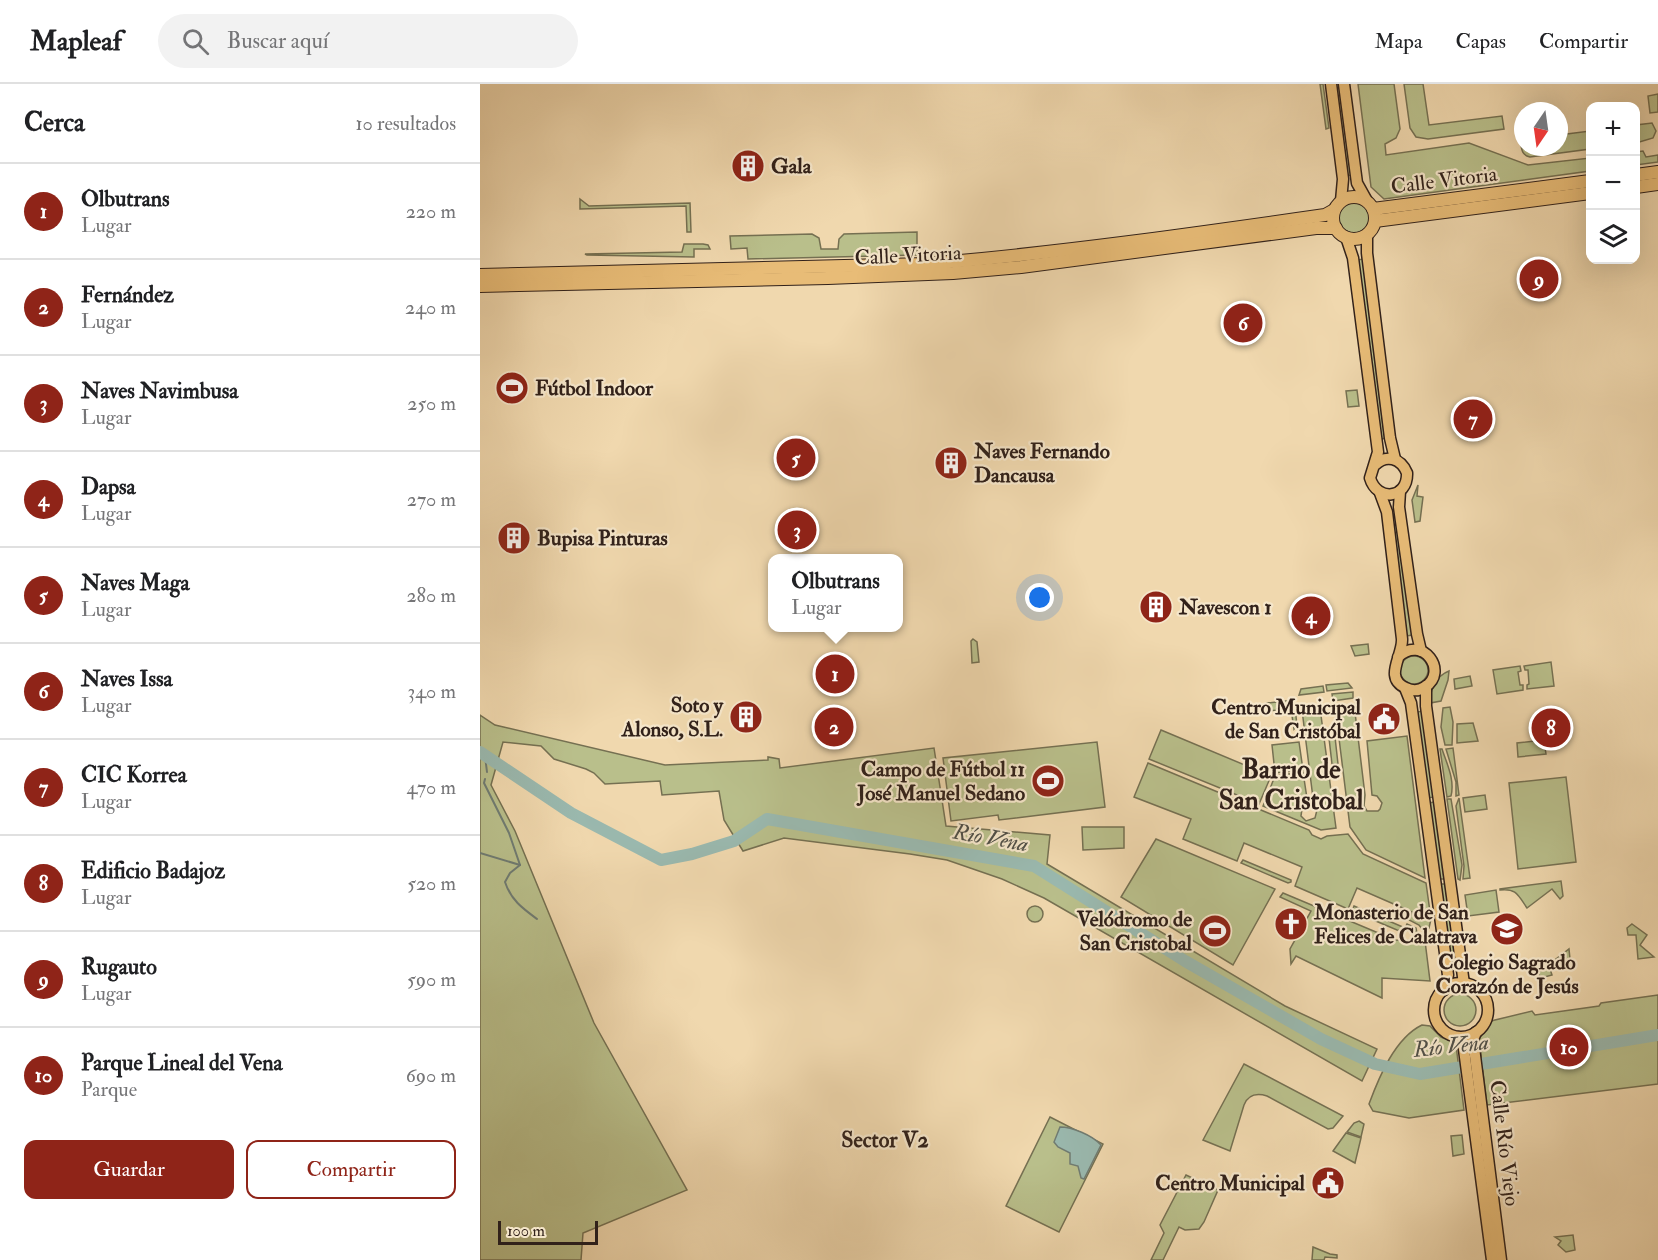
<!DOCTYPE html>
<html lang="es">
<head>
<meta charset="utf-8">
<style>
  body { margin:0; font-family:"IM FELL Double Pica",serif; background:#f2f2f2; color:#202124 }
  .controls { position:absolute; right:18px; top:18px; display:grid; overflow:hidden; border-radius:12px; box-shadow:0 6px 24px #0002 }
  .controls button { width:54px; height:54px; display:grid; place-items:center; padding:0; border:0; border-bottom:2px solid #e0e0e0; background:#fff; color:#202124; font:30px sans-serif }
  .compass { position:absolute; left:1034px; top:18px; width:54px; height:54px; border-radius:50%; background:#fff; box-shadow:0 6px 24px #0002; rotate:193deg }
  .scale { position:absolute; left:18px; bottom:15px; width:100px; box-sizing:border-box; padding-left:6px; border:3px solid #31211a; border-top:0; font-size:16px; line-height:21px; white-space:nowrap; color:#31211a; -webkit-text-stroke:4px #f5e6ca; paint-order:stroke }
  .you { position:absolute; left:560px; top:514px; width:21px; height:21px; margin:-15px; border:4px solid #fff; border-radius:50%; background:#1a73e8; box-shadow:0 0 0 9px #1a73e833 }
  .badge { display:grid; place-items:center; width:39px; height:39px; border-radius:50%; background:#8f2418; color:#fff; font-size:20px; font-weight:700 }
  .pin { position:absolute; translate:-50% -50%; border:3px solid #fff; box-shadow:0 2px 6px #0006 }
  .popup { position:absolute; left:288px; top:470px; width:135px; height:78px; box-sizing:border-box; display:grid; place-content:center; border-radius:12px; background:#fff; filter:drop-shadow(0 2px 4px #0005); font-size:20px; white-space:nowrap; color:#757577 }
  .popup b { font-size:22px; color:#202124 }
  .popup::after { content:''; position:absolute; left:50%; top:100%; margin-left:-12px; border:12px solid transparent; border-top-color:#fff }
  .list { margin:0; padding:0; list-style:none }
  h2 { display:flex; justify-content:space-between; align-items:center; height:78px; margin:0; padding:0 24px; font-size:26px }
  h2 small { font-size:20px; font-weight:400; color:#757577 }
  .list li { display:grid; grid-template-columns:39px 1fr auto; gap:18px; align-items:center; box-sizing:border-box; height:96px; padding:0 24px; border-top:2px solid #e0e0e0 }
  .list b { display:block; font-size:22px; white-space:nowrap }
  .list p { margin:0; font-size:20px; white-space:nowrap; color:#757577 }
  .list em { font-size:20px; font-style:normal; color:#757577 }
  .actions { display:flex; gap:12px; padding:18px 24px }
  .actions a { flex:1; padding:14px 0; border:2px solid #8f2418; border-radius:12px; text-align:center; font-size:21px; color:#8f2418 }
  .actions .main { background:#8f2418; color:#fff }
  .icon { flex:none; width:33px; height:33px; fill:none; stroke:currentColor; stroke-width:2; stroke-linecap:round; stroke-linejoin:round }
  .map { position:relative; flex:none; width:1178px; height:1176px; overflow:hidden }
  header { display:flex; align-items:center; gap:36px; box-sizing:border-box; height:84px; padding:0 30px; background:#fff; border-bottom:2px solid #e0e0e0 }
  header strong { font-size:28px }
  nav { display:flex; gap:33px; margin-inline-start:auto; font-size:21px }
  .search { width:420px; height:54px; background:#f2f2f2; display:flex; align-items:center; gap:15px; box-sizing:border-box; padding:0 21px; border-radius:33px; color:#757577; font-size:22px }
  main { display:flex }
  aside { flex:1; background:#fff }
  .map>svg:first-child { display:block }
  .green { fill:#b9bf8b; stroke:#757052; stroke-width:1.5 }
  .water { fill:#9ab9af; stroke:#707c73; stroke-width:1.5 }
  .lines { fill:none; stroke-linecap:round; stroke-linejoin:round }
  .stream { stroke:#707c73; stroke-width:2 }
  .river { stroke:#9ab9af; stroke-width:12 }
  .major-casing { stroke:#31211a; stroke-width:13 }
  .highway-casing { stroke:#31211a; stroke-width:14 }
  .major { stroke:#e8bc77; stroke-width:10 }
  .highway { stroke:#e8bc77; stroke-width:12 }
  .labels { text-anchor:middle; stroke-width:4.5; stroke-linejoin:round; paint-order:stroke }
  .poi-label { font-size:21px; font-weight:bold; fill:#31211a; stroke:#f5e6ca; text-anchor:start }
  .street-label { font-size:21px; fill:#31211a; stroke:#f5e6ca }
  .water-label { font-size:22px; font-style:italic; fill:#504f47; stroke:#f5e6ca }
  .neighbourhood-label { font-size:22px; font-weight:bold; fill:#31211a; stroke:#f5e6ca }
  .district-label { font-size:27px; font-weight:bold; fill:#31211a; stroke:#f5e6ca }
</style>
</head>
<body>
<header>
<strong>Mapleaf</strong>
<div class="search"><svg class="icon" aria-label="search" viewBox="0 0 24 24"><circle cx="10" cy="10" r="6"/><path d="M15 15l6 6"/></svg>Buscar aquí</div>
<nav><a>Mapa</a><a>Capas</a><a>Compartir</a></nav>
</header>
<main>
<aside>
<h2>Cerca<small>10 resultados</small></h2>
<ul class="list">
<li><span class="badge">1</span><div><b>Olbutrans</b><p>Lugar</p></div><em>220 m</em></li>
<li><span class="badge">2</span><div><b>Fernández</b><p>Lugar</p></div><em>240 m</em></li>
<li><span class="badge">3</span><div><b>Naves Navimbusa</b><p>Lugar</p></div><em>250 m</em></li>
<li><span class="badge">4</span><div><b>Dapsa</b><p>Lugar</p></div><em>270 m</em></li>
<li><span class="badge">5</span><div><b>Naves Maga</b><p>Lugar</p></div><em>280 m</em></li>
<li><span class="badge">6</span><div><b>Naves Issa</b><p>Lugar</p></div><em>340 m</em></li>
<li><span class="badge">7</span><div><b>CIC Korrea</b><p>Lugar</p></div><em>470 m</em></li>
<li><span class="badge">8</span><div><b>Edificio Badajoz</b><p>Lugar</p></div><em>520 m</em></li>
<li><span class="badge">9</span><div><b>Rugauto</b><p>Lugar</p></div><em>590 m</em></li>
<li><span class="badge">10</span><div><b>Parque Lineal del Vena</b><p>Parque</p></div><em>690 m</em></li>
</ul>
<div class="actions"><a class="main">Guardar</a><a>Compartir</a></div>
</aside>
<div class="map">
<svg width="1178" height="1176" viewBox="0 0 1178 1176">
  <rect width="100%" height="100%" fill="#f0d8ae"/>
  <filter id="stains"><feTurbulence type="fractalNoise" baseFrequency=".00333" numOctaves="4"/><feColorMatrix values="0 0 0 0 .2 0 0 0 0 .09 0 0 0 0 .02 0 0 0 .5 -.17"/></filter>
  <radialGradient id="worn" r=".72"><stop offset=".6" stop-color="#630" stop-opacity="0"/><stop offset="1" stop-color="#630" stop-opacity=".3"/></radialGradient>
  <g class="green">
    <polygon points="840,0 843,0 849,44 846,45"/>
    <polygon points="855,0 859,0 872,91 866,92"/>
    <polygon points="878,0 914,0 920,45 916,54 905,60 906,71 989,59 1048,81 1110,74 1110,87 904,115 891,103"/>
    <polygon points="924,0 943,0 949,41 1022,32 1024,45 948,55 936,53 930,44"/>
    <polygon points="1178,10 1178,28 1170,29 1168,12"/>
    <polygon points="1172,39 1176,47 1173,54 1156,59 1156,41"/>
    <path d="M 1110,47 L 1110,65 L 1050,73 C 1041,71 1042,65 1040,56 L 1043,56 L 1043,63 L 1079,63 L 1079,51 Z"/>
    <polygon points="1163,67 1166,73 1178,71 1178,78 1156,81 1156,68"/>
    <polygon points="100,115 109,122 210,119 211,148 207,148 206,122 100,125"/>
    <circle cx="874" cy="133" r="16"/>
    <polygon points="437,148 437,171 268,175 267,164 251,165 250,152 332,150 339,154 341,165 358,165 359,155 364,150"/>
    <polygon points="204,160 223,160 228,161 230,165 214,165 214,173 107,171 105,170 202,168"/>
    <polygon points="883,175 906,354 901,355 877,176"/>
    <polygon points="877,306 879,322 868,323 866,307"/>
    <polygon points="938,401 937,412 943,413 940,437 935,438 932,416"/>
    <polygon points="911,430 916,430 933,551 926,552"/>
    <polygon points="493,555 497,558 499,578 492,579 491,557"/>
    <polygon points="888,560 889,570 875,572 871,562"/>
    <circle cx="934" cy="586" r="14"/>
    <polygon points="1071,578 1074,602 1047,605 1047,601 1049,600 1048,586 1045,586 1044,582"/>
    <polygon points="1040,582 1041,587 1038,588 1040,601 1043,601 1043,606 1017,610 1013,586"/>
    <path d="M 969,587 L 968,596 L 961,617 L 950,619 C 950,605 956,592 969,587 Z"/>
    <polygon points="990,592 992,602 975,605 974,595"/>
    <polygon points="868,599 872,604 847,607 846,601"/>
    <polygon points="843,602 844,608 819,611 821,605"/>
    <polygon points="873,608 873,614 853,617 852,610"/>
    <polygon points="814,616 817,641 814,645 811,625 788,627 787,619"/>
    <polygon points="874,620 885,711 884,722 887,727 898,727 900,725 902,719 897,712 892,711 887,657 927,652 945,794 886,766 870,743 855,622"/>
    <polygon points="970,623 973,638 972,661 965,661 961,643 963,624"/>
    <polygon points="840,624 856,744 841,746 783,722 795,692 823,688 828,721 822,725 821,732 826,737 835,734 837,726 834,722 822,626"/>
    <polygon points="943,627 954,713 948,714 937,628"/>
    <polygon points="0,631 15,641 185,681 288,676 288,673 299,675 300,684 454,664 466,742 570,751 567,780 805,922 897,965 882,997 564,814 522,795 467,776 430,770 304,754 263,767 244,736 239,707 182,711 180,697 125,700 114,689 106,685 74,675 61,662 23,658 11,701 35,747 114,939 207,1106 103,1149 101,1176 0,1176"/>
    <polygon points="993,639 998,657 977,659 977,640"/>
    <polygon points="681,646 791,692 779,720 669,675"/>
    <polygon points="855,653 858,680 852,680 849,654"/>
    <polygon points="1064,656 1066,670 1038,673 1037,659"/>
    <polygon points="617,658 625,723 519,736 518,731 471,737 463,674"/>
    <polygon points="819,658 823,686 795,689 792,661"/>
    <polygon points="973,664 979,711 976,712 976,698 966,665"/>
    <path d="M 960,665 L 962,665 C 967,680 975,696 971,712 L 967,713 Z"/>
    <polygon points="668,679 829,746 832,751 841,755 847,752 868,750 883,770 946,799 951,835 949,844 942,845 939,841 929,836 932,828 877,804 868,825 815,802 822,783 764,759 757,777 703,755 711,735 654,713"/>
    <polygon points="1086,693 1096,778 1038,785 1029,699"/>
    <polygon points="1005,711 1007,725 985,728 983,714"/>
    <polygon points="979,714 990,794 983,795 984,782 976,722"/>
    <polygon points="967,715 971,715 982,781 980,796 978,795"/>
    <polygon points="954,718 964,795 959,795 949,719"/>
    <polygon points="602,743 644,743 644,764 603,766"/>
    <polygon points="676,755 795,805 753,881 641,813"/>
    <polygon points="763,776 811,796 811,798 808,799 761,779"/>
    <path d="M 1081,797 L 1083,812 L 1080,815 L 1072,805 L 1047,824 C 1038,811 1036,804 1020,806 L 1020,805 Z"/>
    <polygon points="959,800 965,800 976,881 970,882"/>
    <polygon points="1016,806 1019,828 988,832 985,811"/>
    <polygon points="803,809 915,856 945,857 950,897 902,894 902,914 816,872 811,880 810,865 831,827 800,813"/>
    <polygon points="874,822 925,844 927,840 936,844 937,849 932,847 917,846 872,827"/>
    <circle cx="555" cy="830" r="8"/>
    <polygon points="1152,840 1167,851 1160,861 1174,873 1158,875 1156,851 1148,851 1147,844"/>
    <polygon points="1089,865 1090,875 1079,877 1080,882 1070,885 1072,891 1061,894 1058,889"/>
    <circle cx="980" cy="926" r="16"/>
    <polygon points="1178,911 1178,1000 1007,1021 999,955 1011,937 1052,927 1055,931 1119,922 1121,919"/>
    <path d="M 942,941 L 950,942 L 961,953 L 973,958 L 976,961 L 984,1026 L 929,1034 L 893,1027 L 889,1020 C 899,993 915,954 942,941 Z"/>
    <path d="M 764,980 L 863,1032 L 853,1044 L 848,1045 L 787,1012 C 777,1009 768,1011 764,1021 L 750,1067 L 723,1056 Z"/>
    <polygon points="570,1033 623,1060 579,1148 526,1122"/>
    <polygon points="879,1037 884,1040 881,1053 867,1048 874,1039"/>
    <polygon points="866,1049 881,1054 875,1079 853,1067"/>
    <polygon points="982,1051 984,1070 973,1072 971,1052"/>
    <polygon points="706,1091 738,1106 724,1138 719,1145 705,1146 699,1143 683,1176 671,1176 684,1149 680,1141"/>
    <polygon points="1093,1151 1095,1166 1086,1168 1078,1161 1081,1157 1075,1153"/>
    <polygon points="833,1163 850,1170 857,1171 857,1174 845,1173 844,1176 832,1176"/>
  </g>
  <path class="water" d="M 580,1043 C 592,1043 612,1051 621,1061 L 604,1095 L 601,1094 L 598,1082 L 590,1080 L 590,1069 L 578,1063 L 574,1058 Z"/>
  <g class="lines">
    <g class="stream">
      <polyline points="5,672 7,688"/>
      <polyline points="5,695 4,699 29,749 40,781"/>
      <polyline points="0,769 40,781"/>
      <path d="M 40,781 L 30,789 L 25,798 C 31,816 42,824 57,835"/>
    </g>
    <polyline class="river" points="0,668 91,729 181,776 212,770 254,757 287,735 554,782 705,877 841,955 895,980 940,990 1178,951"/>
    <defs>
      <g id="major">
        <polyline points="851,0 863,95 861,117"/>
        <polyline points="864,0 877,99 887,117"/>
        <polyline points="887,150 887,169 910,354 915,375"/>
        <path d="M 866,153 L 873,174 L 898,368 L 890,394 C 897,418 928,415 927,389 C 921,374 906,370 895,381"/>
        <polyline points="920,407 919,423 937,550 941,567"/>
        <path d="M 900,409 L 907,428 L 922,555 C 923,572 903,594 926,604 C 932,607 939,607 945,603 C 969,588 943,550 918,573"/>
        <polyline points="946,602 946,622 984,900"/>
        <polyline points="925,604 931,619 968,891 964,906"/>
        <circle cx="981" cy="926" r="27"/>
        <polyline points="996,948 993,956 1021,1176"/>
        <polyline points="978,953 983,958 985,973 1012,1176"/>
      </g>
      <g id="highway">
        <polyline points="1156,91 1178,88"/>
        <polyline points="1156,103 1178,100"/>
        <circle cx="874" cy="134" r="21"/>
        <polyline points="893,125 1110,97"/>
        <polyline points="895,137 1110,109"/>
        <path d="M 0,191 L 446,180 C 579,169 712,150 845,131 L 854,126"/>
        <polyline points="0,202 348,194 473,189 541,183 836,144 856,144"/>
      </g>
    </defs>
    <use href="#major" class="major-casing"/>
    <use href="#highway" class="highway-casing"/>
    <use href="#major" class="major"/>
    <use href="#highway" class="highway"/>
  </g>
  <defs>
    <symbol id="building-disc" viewBox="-11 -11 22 22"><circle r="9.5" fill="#8f2418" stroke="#f5e6ca"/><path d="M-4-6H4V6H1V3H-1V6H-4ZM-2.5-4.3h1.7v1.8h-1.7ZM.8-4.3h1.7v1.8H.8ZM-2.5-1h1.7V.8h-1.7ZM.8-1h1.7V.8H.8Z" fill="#fff"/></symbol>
    <symbol id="stadium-disc" viewBox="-11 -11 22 22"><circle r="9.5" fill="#8f2418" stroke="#f5e6ca"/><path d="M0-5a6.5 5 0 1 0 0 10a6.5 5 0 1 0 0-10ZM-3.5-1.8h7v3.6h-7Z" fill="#fff"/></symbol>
    <symbol id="civic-disc" viewBox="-11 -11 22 22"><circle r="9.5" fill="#8f2418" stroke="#f5e6ca"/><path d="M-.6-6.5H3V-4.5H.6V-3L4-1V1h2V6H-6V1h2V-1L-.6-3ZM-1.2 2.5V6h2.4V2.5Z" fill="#fff"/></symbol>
    <symbol id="church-disc" viewBox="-11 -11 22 22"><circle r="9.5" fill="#8f2418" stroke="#f5e6ca"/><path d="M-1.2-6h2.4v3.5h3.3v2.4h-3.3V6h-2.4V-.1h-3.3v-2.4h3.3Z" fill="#fff"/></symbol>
    <symbol id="school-disc" viewBox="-11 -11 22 22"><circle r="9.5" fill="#8f2418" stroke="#f5e6ca"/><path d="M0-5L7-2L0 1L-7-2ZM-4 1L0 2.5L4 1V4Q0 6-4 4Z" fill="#fff"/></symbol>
  </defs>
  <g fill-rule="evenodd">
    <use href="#building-disc" x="249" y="63" width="38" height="38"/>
    <use href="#stadium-disc" x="13" y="285" width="38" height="38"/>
    <use href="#building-disc" x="452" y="360" width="38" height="38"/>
    <use href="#building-disc" x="15" y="435" width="38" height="38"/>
    <use href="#building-disc" x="657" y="504" width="38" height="38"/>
    <use href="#building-disc" x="247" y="614" width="38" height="38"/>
    <use href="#civic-disc" x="885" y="616" width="38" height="38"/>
    <use href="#stadium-disc" x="549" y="678" width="38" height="38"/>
    <use href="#church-disc" x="792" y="821" width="38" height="38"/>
    <use href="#school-disc" x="1008" y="826" width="38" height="38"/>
    <use href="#stadium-disc" x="716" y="828" width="38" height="38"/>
    <use href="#civic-disc" x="829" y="1080" width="38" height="38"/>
  </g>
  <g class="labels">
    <g class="poi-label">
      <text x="291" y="89">Gala</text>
      <text x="55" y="311">Fútbol Indoor</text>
      <text x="494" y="374">Naves Fernando<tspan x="494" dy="24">Dancausa</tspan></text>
      <text x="57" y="461">Bupisa Pinturas</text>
      <text x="699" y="530">Navescon 1</text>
      <text x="243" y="628" text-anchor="end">Soto y<tspan x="243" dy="24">Alonso, S.L.</tspan></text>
      <text x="881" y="630" text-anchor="end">Centro Municipal<tspan x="881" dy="24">de San Cristóbal</tspan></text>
      <text x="545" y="692" text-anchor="end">Campo de Fútbol 11<tspan x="545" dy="24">José Manuel Sedano</tspan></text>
      <text x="834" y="835">Monasterio de San<tspan x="834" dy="24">Felices de Calatrava</tspan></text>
      <text x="712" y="842" text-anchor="end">Velódromo de<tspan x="712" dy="24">San Cristobal</tspan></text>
      <text x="1027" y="885" text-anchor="middle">Colegio Sagrado<tspan x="1027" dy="24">Corazón de Jesús</tspan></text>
      <text x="825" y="1106" text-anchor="end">Centro Municipal</text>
    </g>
    <g class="street-label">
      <text transform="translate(964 96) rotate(-7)" y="7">Calle Vitoria</text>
      <text transform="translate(428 171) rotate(-3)" y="7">Calle Vitoria</text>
      <text transform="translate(1025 1059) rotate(83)" y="7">Calle Río Viejo</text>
    </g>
    <g class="water-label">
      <text transform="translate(511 753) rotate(10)" y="8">Río Vena</text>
      <text transform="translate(971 961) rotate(-6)" y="8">Río Vena</text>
    </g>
    <g class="neighbourhood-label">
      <text x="405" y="1063">Sector V2</text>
    </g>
    <g class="district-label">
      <text x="811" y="694">Barrio de<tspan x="811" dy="31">San Cristobal</tspan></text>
    </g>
  </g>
  <rect width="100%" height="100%" filter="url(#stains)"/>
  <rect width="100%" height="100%" fill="url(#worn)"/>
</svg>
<div class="controls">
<button>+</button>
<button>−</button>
<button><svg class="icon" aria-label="layers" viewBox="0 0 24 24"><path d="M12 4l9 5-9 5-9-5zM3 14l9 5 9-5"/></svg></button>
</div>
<svg class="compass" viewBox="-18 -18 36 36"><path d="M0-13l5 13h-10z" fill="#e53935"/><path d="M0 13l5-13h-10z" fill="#757577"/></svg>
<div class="scale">100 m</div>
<div class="you"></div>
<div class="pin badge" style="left:355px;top:590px">1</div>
<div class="popup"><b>Olbutrans</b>Lugar</div>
<div class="pin badge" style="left:354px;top:643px">2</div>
<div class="pin badge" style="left:317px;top:446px">3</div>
<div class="pin badge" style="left:831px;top:532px">4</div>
<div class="pin badge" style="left:316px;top:374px">5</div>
<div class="pin badge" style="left:763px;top:239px">6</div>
<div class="pin badge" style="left:993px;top:335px">7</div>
<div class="pin badge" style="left:1071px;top:644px">8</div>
<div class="pin badge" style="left:1059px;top:195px">9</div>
<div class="pin badge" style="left:1089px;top:963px">10</div>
</div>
</main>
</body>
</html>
